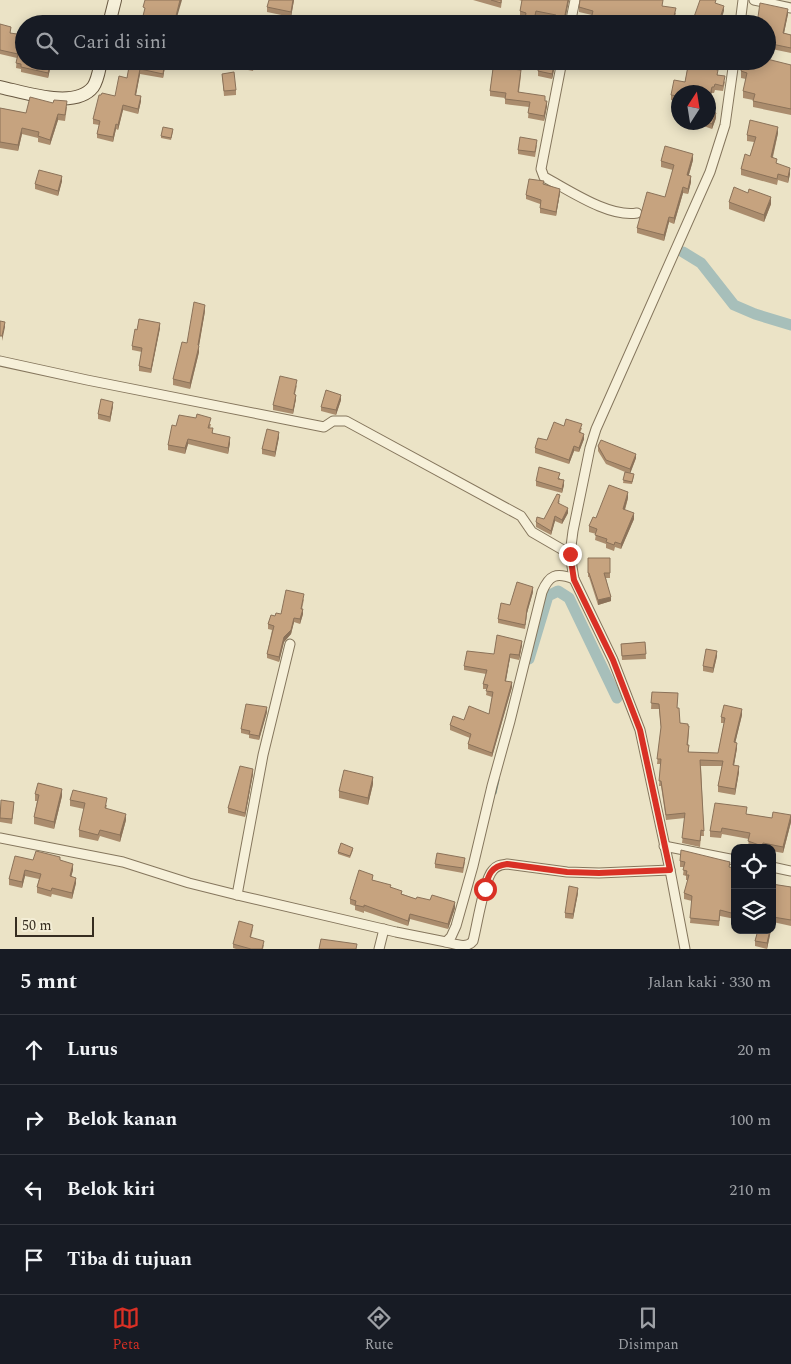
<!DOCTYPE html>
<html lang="id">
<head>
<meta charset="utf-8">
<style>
  body { margin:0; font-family:Spectral,serif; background:#20242c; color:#f1f3f6 }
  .controls { position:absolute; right:15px; bottom:15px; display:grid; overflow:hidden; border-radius:10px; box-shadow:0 2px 12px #0003 }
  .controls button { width:45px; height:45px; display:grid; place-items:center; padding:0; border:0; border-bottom:1px solid #363941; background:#171b24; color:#f1f3f6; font:25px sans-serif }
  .compass { position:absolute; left:671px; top:85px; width:45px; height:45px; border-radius:50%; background:#171b24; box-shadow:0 2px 12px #0003; rotate:12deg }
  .scale { position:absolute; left:15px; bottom:12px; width:79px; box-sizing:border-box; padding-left:5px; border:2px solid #362d20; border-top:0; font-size:14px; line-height:18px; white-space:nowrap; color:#362d20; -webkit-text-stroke:4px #f3edd5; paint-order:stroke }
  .stop { position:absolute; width:15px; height:15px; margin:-11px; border:4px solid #d93025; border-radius:50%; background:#fff }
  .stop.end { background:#d93025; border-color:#fff; box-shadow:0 1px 5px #0008 }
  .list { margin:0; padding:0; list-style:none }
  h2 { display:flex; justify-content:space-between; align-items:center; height:65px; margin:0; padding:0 20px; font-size:21px }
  h2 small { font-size:16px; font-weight:400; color:#9ea1a6 }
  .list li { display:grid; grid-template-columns:32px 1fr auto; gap:15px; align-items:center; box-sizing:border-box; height:70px; padding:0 20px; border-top:1px solid #363941 }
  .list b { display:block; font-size:19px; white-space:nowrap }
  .list em { font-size:16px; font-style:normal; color:#9ea1a6 }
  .icon { flex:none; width:28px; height:28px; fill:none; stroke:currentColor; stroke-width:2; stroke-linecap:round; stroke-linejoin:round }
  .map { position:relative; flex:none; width:791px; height:949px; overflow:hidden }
  .search { position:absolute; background:#171b24; box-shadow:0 2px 12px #0003; left:15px; right:15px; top:15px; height:55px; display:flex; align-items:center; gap:12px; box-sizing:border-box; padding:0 18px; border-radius:28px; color:#9ea1a6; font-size:19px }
  .sheet { height:345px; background:#171b24 }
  nav { display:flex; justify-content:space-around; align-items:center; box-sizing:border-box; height:70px; border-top:1px solid #363941; background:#171b24; font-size:14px; color:#9ea1a6 }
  nav a { display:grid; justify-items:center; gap:2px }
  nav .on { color:#d93025 }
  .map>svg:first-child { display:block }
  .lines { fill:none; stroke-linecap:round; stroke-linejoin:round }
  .stream { stroke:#6f8d88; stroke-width:3 }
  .canal { stroke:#a7bfba; stroke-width:11 }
  .street-casing { stroke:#85765d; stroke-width:11 }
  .secondary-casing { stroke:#675740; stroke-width:14 }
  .street { stroke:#f6f0d9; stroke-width:9 }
  .secondary { stroke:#f6f0d9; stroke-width:12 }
  .wall { fill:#aa8c6d }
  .shaded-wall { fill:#8b7259 }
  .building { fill:#c6a37f; stroke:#8b7259 }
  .route { stroke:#d93025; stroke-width:6 }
</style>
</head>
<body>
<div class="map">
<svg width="791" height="949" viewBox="0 0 791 949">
  <rect width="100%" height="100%" fill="#ebe3c6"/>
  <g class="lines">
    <polyline class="stream" points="495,793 498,780"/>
    <g class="canal">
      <polyline points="683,252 701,263 734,305 755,314 791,325"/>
      <polyline points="529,659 548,596 558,591 569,598 617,698"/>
    </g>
    <defs>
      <g id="street">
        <polyline points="754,0 791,8"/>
        <polyline points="570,24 575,0"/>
        <polyline points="740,24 743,0"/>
        <path d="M 562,61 L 541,169 L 544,177 C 569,190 609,218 637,213"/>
        <polyline points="0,361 87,380 324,427 333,421 346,421 521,516 532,532 570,554"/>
        <path d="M 0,838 L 123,862 L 189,883 L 237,895 L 396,932 L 446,942 L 451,937 L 456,926 L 473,866 L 492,786 L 510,721 L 542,592 C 549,575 556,572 574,579"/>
        <polyline points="664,846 735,860"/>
        <polyline points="772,867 791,871"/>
        <polyline points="237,895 263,755 290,644"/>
        <path d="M 446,942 C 455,944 467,949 473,941 C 477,926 484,879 493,870 C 497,865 501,865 507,864 L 567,872 L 599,873 L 670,870"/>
        <polyline points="379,949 384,929"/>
        <polyline points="685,949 670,870 640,730 613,660 574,579 570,554 573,531 590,448 596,429 710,172 725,125 734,61"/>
      </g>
      <g id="secondary">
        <polyline points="109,24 115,0"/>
        <path d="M 0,87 C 24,92 75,110 93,87 C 98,80 99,70 101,61"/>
      </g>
    </defs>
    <use href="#street" class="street-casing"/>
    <use href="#secondary" class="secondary-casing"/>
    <use href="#street" class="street"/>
    <use href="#secondary" class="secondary"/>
  </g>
  <g class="wall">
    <polygon points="294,0 291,17 267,12 267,7"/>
    <polygon points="473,0 502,0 501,8"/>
    <polygon points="519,0 569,0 565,21 567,24 555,24 555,20 536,16 534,24 524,24 525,17 520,16 520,11 522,1"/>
    <polygon points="663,6 676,13 673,24 591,24 592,15 579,12 579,7"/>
    <polygon points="788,14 784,33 791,35 791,53 767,48 767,24"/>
    <polygon points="0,24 11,33 24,61 77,61 75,70 51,65 48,78 21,72 21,69 16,68 17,58 0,54"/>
    <polygon points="130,61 166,61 163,78 140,74 136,95 141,101 138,114 123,110 118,130 116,129 113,142 97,138 97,134 99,125 93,124 93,119 115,96 127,78"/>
    <polygon points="233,61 255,61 253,71 233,67"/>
    <polygon points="490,61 504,61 503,68 521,75 519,92 545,101 547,106 544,121 528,118 529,107 505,104 505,98 490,96 490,91 494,62"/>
    <polygon points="540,61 556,61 552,79 538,76 538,71"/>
    <polygon points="638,61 663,61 661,69 638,63"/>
    <polygon points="682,61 711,61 709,69 718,75 725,82 723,91 715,90 714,93 678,92 678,102 671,100 671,95 685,82 688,64 682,63"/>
    <polygon points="791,65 791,115 753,107 753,100 743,98 743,91 746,79 741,78 741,71"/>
    <polygon points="222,74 236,90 236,95 224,96"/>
    <polygon points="67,107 65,121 58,120 50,145 38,142 38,138 22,134 18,151 0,148 0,108 26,113"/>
    <polygon points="716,118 712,129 698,124 698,122 708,122"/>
    <polygon points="173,131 171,140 161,138 161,136"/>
    <polygon points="778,133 773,157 777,164 790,174 788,183 778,180 777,185 741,175 741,169 750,156 754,142 747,141 747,135"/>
    <polygon points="537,145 535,157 518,154 518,150"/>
    <polygon points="693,160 689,175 691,182 688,194 683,193 674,224 669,222 664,241 637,233 637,228 665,197 673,170 661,167 661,161"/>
    <polygon points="62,181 58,196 35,189 35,184"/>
    <polygon points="544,184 560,193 556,216 540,213 540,204 526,199 526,195"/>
    <polygon points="729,202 771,204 764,222 729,209"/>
    <polygon points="205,311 199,346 199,352 190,389 173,385 173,379 187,343"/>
    <polygon points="160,328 151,373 139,371 139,366 142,352 132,350 132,346 137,330"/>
    <polygon points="297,385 295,394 296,399 293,414 273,410 273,405"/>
    <polygon points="341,400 336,415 321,411 321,407"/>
    <polygon points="113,406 110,422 98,419 98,414"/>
    <polygon points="211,424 210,428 213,433 230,443 228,454 188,444 185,454 168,450 168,445 176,426"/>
    <polygon points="564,426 582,428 580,433 584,439 579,452 574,451 569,464 535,453 535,448 547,440"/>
    <polygon points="279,437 275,457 262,454 262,449"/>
    <polygon points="598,446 636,458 630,473 634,476 632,484 623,483 625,472 606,464 598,451"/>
    <polygon points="560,478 560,479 564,485 562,493 536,486 536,481"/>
    <polygon points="628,498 625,510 634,519 621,549 615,547 614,551 606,548 606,544 595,540 596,534 589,532 589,526 596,518"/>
    <polygon points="560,500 559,503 568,513 562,524 555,521 551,535 536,527 536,522 544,519"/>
    <polygon points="588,558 610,558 610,578 606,578 611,601 598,605 589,577 588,577"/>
    <polygon points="533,592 527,613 525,629 498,623 498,619 510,605"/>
    <polygon points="304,599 302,609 303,614 300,624 294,622 291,634 284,642 279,662 267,658 267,654 272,630 268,629 268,624 275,616 281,614"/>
    <polygon points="645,642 646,659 622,660 621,644"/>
    <polygon points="522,645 519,660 510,658 506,681 512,687 492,757 468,749 468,744 470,738 450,730 450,725 464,720 489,714 492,697 486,695 487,689 483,689 483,684 486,674 464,670 464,666 494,654"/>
    <polygon points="717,656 713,673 703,671 703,666"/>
    <polygon points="652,692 677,708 680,723 688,726 689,732 688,745 689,752 718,753 724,723 721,723 721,717 742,715 735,743 737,748 734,765 739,772 735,795 718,792 718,786 722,766 701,766 704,836 701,836 700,847 682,843 685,818 666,820 661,786 659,786 661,764 657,764 661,729 659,709 651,709"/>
    <polygon points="267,712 259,740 249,738 249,735 241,733 241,729"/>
    <polygon points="253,774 245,817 228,813 228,808"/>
    <polygon points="373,784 368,805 339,798 339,791"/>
    <polygon points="35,794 62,796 54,829 34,824 34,817 37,801 35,801"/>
    <polygon points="70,800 107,805 106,809 126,820 120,842 100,836 98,841 79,837 79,830 84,809 70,806"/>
    <polygon points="14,806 12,824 0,822 0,810"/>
    <polygon points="747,814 772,818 791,815 791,822 783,853 772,851 772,848 748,847 749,839 722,834 721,838 710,837 710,831"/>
    <polygon points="353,850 350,858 338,854 338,852"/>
    <polygon points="33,860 60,860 73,870 71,876 76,883 72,899 52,894 51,897 37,893 37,887 39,879 25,876 22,888 9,885 9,879"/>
    <polygon points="680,861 735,868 735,919 720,916 719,926 690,923 692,901 684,899 684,893 688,880 686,880 686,876 683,875 684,867 680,867"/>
    <polygon points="465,862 463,873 435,868 435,864"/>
    <polygon points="373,880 391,887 402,894 416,899 455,908 448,929 410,919 408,926 364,911 364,913 355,910 355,906 350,904 350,899"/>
    <polygon points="772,884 791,887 791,926 773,922"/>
    <polygon points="578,893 573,919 565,918 565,913"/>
    <polygon points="253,929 251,937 264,945 263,949 236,949 233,948 233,944"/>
    <polygon points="758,930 771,930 767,949 755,946 755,941"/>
  </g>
  <g class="shaded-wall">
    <polygon points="180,0 182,0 175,24 174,24"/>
    <polygon points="293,0 294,0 291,17 291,12"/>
    <polygon points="568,0 569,0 564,24 564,20"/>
    <polygon points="724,6 724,11 720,24 718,24"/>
    <polygon points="788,9 788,14 783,38 783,33"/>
    <polygon points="51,61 51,65 48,78 48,73"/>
    <polygon points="165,61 166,61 163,78 163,74"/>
    <polygon points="555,61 556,61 552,79 552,74"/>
    <polygon points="140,69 140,74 135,100 135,95"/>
    <polygon points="712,87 712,92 708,108 708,103"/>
    <polygon points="141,96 141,101 138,114 138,109"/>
    <polygon points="547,101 547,106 544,121 544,116"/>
    <polygon points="123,105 123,110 118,130 118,125"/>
    <polygon points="716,113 716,118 712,129 712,124"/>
    <polygon points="58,114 58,120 50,145 50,140"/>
    <polygon points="116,124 116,129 113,142 113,137"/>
    <polygon points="778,127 778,133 771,163 771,157"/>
    <polygon points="22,128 22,134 18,151 18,145"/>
    <polygon points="693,154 693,160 687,181 687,175"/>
    <polygon points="790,168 790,174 788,183 788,177"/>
    <polygon points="62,176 62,181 58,196 58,191"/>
    <polygon points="691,176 691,182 688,194 688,189"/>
    <polygon points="683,187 683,193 674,224 674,218"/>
    <polygon points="560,189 560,193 556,216 556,212"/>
    <polygon points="771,197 771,204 764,222 764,215"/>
    <polygon points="669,217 669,222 664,241 664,235"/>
    <polygon points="205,305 205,311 198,351 198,345"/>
    <polygon points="5,322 5,327 2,341 2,336"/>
    <polygon points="160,323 160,328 151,373 151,369"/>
    <polygon points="199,346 199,352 190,389 190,383"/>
    <polygon points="296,395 296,399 293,414 293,410"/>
    <polygon points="341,395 341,400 336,415 336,410"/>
    <polygon points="113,402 113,406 110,422 110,417"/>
    <polygon points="279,432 279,437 275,457 275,452"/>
    <polygon points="584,434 584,439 579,452 579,448"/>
    <polygon points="230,437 230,443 228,454 228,448"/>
    <polygon points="188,439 188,444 185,454 185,448"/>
    <polygon points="574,446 574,451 569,464 569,460"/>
    <polygon points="636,454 636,458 630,474 630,469"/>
    <polygon points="564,480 564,485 562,493 562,489"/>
    <polygon points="628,492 628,498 623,515 623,509"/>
    <polygon points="568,508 568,513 562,524 562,520"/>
    <polygon points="634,513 634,519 621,549 621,544"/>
    <polygon points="555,516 555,521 551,535 551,531"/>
    <polygon points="533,587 533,592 527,613 525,629 527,609"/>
    <polygon points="611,597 611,601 598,605 598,600"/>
    <polygon points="303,609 303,614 300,624 300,619"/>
    <polygon points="294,618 294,622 291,634 284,642 279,662 279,657 284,637"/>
    <polygon points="522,641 522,645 519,660 519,655"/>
    <polygon points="717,651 717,656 713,673 713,668"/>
    <polygon points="510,654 510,658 505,685 505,681"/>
    <polygon points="512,682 512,687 492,757 492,753"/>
    <polygon points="267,707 267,712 259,740 259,736"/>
    <polygon points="742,709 742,715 734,748 734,742"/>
    <polygon points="737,743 737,748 733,771 733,765"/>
    <polygon points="739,766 739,772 735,795 735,789"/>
    <polygon points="253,769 253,774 245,817 245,813"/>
    <polygon points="373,777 373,784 368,805 368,798"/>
    <polygon points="62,789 62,796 54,829 54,822"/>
    <polygon points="126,814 126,820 120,842 120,835"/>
    <polygon points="791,816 791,822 783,853 783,847"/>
    <polygon points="73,864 73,870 70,882 70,876"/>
    <polygon points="25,870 25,876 22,888 22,882"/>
    <polygon points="76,878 76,883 72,899 72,893"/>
    <polygon points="578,888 578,893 573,919 573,914"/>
    <polygon points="455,902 455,908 448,929 448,924"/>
    <polygon points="410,914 410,919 408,926 408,921"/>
    <polygon points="770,930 771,930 767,949 767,943"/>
  </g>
  <g class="building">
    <polygon points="145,0 180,0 174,24 141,24 145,8 143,7"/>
    <polygon points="269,0 293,0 291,12 267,7"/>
    <polygon points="491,0 501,0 501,3"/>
    <polygon points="522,0 568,0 564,20 567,24 556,24 557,20 555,20 556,15 536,11 533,24 524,24 526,13 520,11"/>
    <polygon points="580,0 663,0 662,6 676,8 672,24 607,24 608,22 591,19 593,11 579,7"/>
    <polygon points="700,0 716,0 715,3 724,6 718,24 692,24 694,17"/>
    <polygon points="760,3 788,9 783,33 791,35 791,48 767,43 767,24 757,24"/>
    <polygon points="0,24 11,27 10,33 24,35 24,61 51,61 48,73 21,67 21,64 16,63 18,54 0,50"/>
    <polygon points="767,59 791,65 791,109 753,101 755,94 743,91 747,73 741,71 744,61 767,61"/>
    <polygon points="55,61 76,61 75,65"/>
    <polygon points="130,61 165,61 163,74 140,69 135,95 141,96 138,109 123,105 118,125 116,124 113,137 97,134 100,121 93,119 99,95 101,95 102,93 115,96 119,76 127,78"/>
    <polygon points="233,61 254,61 253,66 233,63"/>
    <polygon points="494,61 504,61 502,68 521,70 518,92 545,96 545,101 547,101 544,116 528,113 530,102 505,99 506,93 490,91"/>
    <polygon points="540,61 555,61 552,74 538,71"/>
    <polygon points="652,61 662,61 661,64"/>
    <polygon points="689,61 710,61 708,68 718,70 717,75 725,76 723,86 715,84 714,87 712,87 708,103 708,92 678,92 678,96 671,95 674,80 685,82"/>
    <polygon points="234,72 236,90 224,91 222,74"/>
    <polygon points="30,97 53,103 54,100 67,101 65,115 58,114 50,140 38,136 39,132 22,128 18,145 0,142 0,108 26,113"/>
    <polygon points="708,111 716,113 712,124 708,122"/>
    <polygon points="750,120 778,127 771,157 777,159 776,163 790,168 788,177 778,174 777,179 741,169 745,154 750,156 756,137 747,135"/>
    <polygon points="163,127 173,129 171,138 161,136"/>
    <polygon points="520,137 537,140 535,152 518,150"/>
    <polygon points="665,146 693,154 687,175 691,176 688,189 683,187 674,218 669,217 664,235 637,228 647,192 665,197 674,165 661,161"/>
    <polygon points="39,170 62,176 58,191 35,184"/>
    <polygon points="529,179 544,181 543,184 560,189 556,212 540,208 541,200 526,195"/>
    <polygon points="734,187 748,193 749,189 771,197 764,215 729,202"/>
    <polygon points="194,302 205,305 198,345 199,346 190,383 173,379 182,342 187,343"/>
    <polygon points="139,319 160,323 151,369 139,366 142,348 132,346 135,329 137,330"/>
    <polygon points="0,321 5,322 2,336 0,336"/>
    <polygon points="280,376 297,380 294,394 296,395 293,410 273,405"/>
    <polygon points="326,390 341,395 336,410 321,407"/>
    <polygon points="101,399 113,402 110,417 98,414"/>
    <polygon points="197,414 211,418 208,428 213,428 212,433 230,437 228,448 188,439 185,448 168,445 172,425 176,426 179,415 196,418"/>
    <polygon points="566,419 582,424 579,432 584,434 579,448 574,446 569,460 535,448 538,438 547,440 554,422 564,426"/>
    <polygon points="267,429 279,432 275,452 262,449"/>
    <polygon points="601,440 636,454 630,469 606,460 598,446"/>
    <polygon points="539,467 560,473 558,479 564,480 562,489 536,481"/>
    <polygon points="625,472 634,474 632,482 623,480"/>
    <polygon points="609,485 628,492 623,509 634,513 621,544 615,542 614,545 606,542 607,539 595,535 597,529 589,526 593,517 596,518"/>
    <polygon points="557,494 560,495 558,503 568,508 562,520 555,516 551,531 536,522 537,517 544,519"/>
    <polygon points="588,558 610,558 610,573 604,573 611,597 598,600 589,573 588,573"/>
    <polygon points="517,582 533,587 527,609 525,625 498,619 501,603 510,605"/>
    <polygon points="286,590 304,594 301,609 303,609 300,619 294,618 291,630 284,637 279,657 267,654 274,626 268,624 271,615 275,616 276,613 281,614"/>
    <polygon points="497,635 522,641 519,655 510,654 505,681 512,682 492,753 468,744 471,734 450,725 453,716 464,720 469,706 489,714 493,692 486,691 488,685 483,684 487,670 464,666 467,651 494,654"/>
    <polygon points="645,642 646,654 622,656 621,644"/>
    <polygon points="706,649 717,651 713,668 703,666"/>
    <polygon points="652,692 678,693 677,708 679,708 680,723 688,724 688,726 689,726 687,745 689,745 688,752 718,753 725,718 721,717 724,705 742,709 734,742 737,743 733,765 739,766 735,789 718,786 723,761 700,760 704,831 701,830 700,841 682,838 685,813 666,815 661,781 659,781 661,759 657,759 661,727 659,704 651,703"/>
    <polygon points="246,704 267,707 259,736 249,734 250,731 241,729"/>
    <polygon points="240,766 253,769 245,813 228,808"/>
    <polygon points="344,770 373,777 368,798 339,791"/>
    <polygon points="38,783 62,789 54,822 34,817 39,795 35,794"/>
    <polygon points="73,790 107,798 105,808 126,814 120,835 100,830 98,835 79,830 85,803 70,800"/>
    <polygon points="1,800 14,802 12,819 0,818"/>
    <polygon points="715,803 747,807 746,814 772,818 773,812 791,815 783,847 763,843 762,846 748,841 750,833 722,828 721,832 710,831"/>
    <polygon points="341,843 353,848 350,856 338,852"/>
    <polygon points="681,850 730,862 729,867 735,868 735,914 720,910 719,921 690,918 692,896 684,893 689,875 686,875 687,871 683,870 685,862 680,861"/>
    <polygon points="36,851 60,857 60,860 73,864 70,876 76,878 72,893 52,888 51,891 37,887 41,874 25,870 22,882 9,879 15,856 33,860"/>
    <polygon points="437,853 465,858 463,868 435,864"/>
    <polygon points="359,870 373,875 372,880 391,885 390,887 402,891 401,894 416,899 417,897 430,900 432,895 455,902 448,924 410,914 408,921 364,905 364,907 355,905 356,901 350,899"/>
    <polygon points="772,884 791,887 791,920 773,917 772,921"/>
    <polygon points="569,886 578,888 573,914 565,913"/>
    <polygon points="239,921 253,925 250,937 264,941 262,949 251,949 233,944"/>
    <polygon points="758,930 770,930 767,943 755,941"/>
    <polygon points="321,939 357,944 356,949 319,949"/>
  </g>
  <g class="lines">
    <path class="route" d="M 485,889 C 488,875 491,866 507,864 L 567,872 L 599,873 L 670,870 L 640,730 L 613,660 L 574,580 L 570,554"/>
  </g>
</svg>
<div class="controls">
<button><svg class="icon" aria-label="locate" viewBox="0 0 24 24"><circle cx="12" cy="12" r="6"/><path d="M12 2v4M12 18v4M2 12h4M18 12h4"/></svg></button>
<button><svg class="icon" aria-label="layers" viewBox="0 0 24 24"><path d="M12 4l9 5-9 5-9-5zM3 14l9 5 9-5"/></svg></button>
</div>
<svg class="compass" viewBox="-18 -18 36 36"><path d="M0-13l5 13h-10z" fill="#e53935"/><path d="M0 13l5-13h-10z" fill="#9ea1a6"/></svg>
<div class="scale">50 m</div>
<div class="stop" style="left:485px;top:889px"></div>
<div class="stop end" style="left:570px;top:554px"></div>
<div class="search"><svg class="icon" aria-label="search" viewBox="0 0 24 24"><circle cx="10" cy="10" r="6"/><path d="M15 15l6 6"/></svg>Cari di sini</div>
</div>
<section class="sheet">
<h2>5 mnt<small>Jalan kaki · 330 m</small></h2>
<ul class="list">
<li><svg class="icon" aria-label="ahead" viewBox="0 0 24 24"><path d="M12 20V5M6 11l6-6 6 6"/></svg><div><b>Lurus</b></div><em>20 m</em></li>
<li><svg class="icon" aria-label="right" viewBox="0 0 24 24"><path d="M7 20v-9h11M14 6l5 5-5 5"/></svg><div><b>Belok kanan</b></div><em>100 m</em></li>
<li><svg class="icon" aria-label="left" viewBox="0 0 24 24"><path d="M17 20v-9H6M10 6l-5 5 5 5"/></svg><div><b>Belok kiri</b></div><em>210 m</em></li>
<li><svg class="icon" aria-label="arrive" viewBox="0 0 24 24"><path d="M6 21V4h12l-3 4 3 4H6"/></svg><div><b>Tiba di tujuan</b></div></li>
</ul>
</section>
<nav>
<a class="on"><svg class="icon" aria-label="map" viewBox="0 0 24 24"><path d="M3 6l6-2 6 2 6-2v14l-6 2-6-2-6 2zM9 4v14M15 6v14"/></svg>Peta</a>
<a><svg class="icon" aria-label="directions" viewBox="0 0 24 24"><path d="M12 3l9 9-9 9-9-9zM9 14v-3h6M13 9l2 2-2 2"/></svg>Rute</a>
<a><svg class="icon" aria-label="saved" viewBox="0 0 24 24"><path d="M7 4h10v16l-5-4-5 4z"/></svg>Disimpan</a>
</nav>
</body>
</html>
